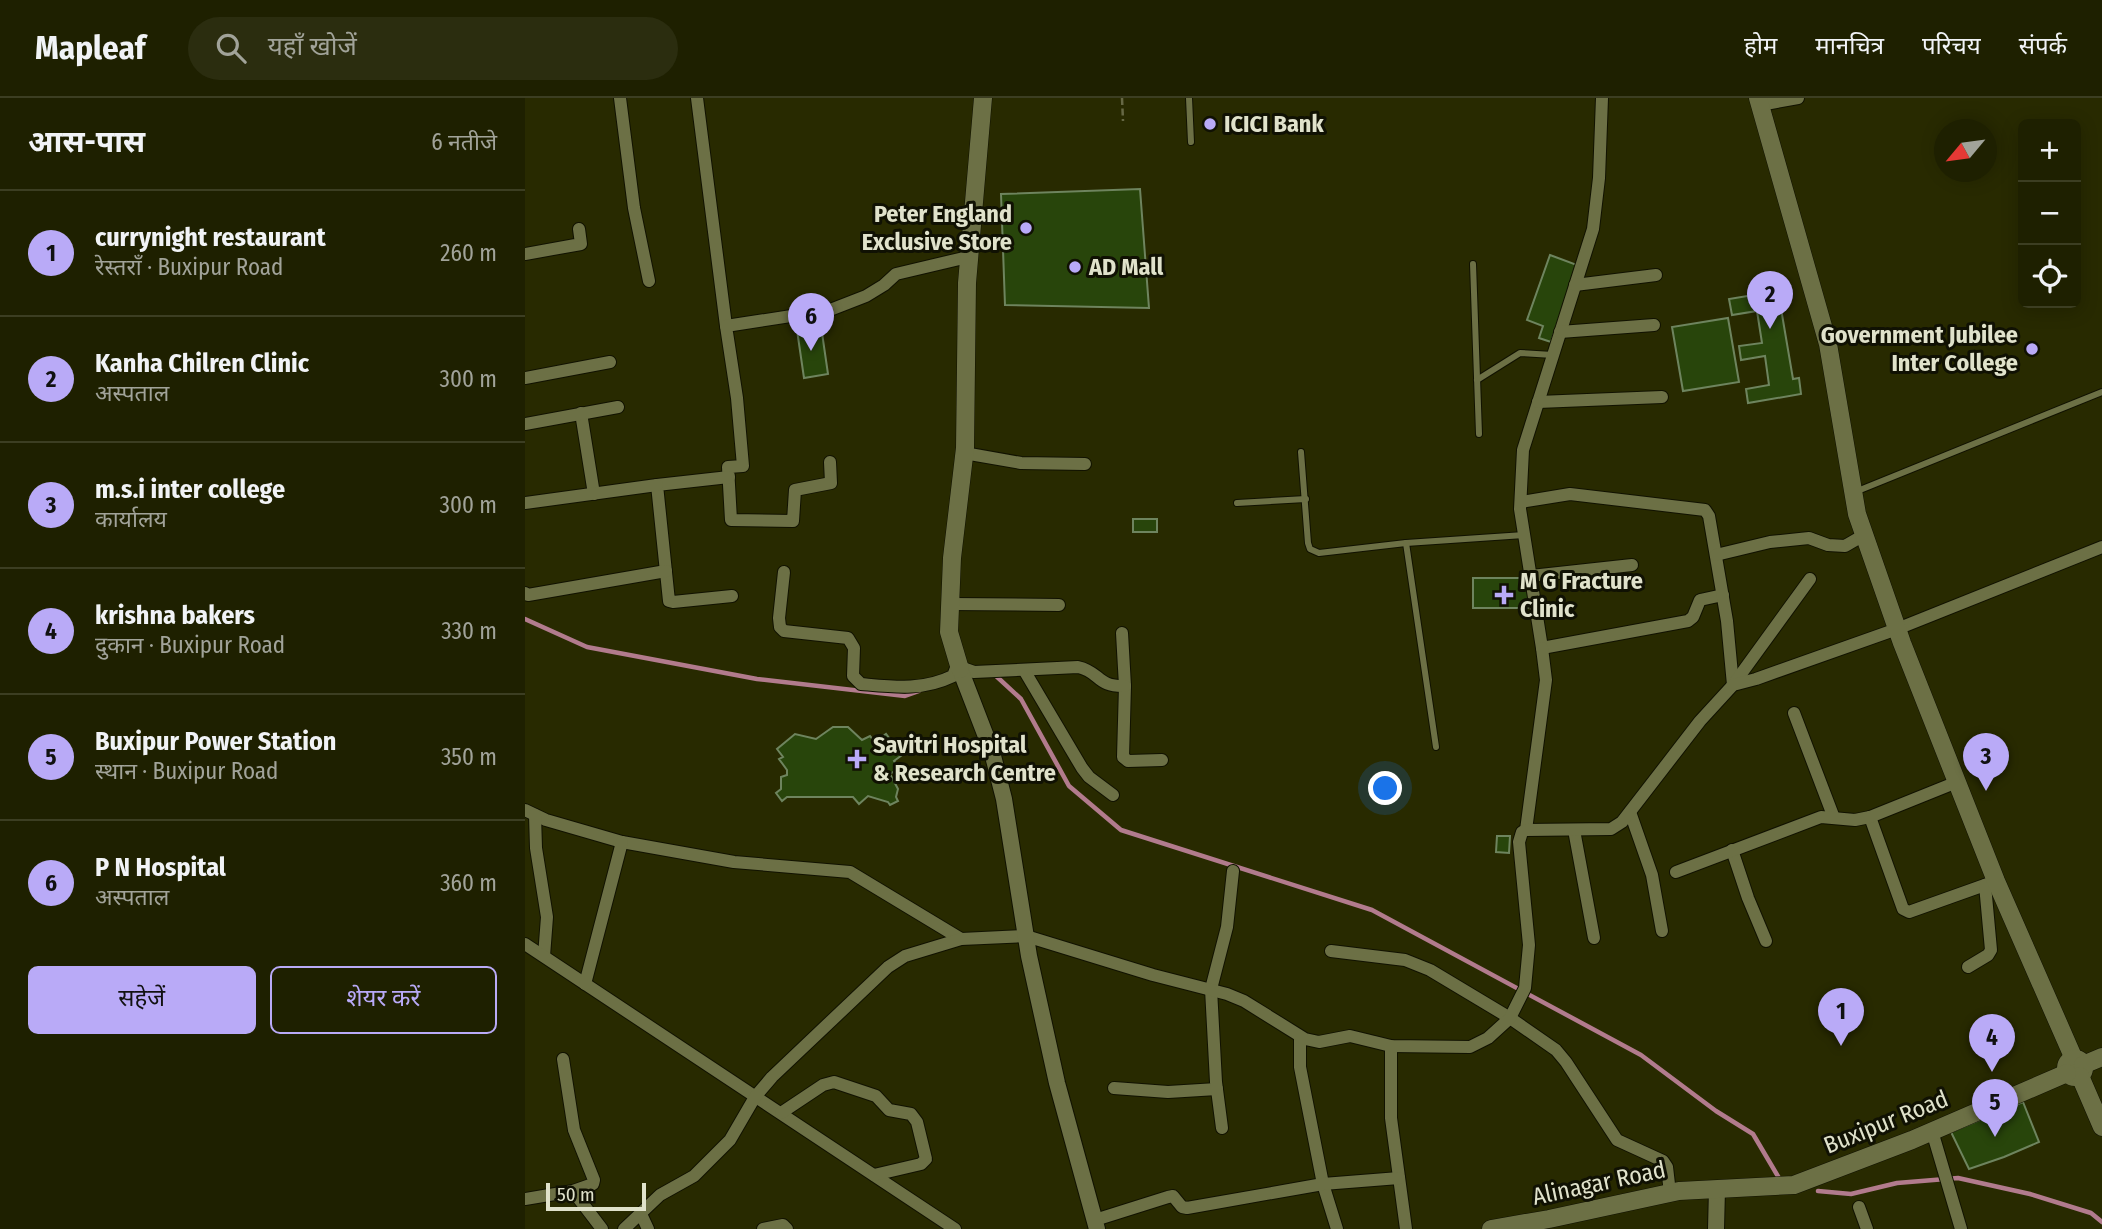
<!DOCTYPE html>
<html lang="hi">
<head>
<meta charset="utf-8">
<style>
  body { margin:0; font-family:"Fira Sans Condensed","Noto Sans Devanagari",sans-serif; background:#2b2d0f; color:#f1f3f6 }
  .controls { position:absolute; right:21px; top:21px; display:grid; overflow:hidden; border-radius:10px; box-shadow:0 4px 18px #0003 }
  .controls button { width:63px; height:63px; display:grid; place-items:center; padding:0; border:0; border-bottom:2px solid #3c3e22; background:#1e2000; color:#f1f3f6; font:35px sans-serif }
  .compass { position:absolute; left:1409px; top:21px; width:63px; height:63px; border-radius:50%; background:#1e2000; box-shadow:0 4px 18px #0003; rotate:241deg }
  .scale { position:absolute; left:21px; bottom:18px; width:100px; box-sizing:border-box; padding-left:7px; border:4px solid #e0e2cb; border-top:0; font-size:19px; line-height:24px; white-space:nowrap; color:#e0e2cb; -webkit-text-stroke:5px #101103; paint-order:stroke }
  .you { position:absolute; left:861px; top:691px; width:24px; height:24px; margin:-18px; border:5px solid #fff; border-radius:50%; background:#1a73e8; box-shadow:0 0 0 10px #1a73e833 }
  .badge { display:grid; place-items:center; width:46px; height:46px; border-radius:50%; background:#b9aaf7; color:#111; font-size:23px; font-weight:700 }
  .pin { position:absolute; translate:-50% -58px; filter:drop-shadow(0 2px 4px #0008) }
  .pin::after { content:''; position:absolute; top:37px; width:24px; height:21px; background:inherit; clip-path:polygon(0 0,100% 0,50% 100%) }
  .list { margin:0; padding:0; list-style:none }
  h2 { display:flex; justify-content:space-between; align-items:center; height:91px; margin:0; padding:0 28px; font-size:30px }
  h2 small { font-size:23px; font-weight:400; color:#a1a399 }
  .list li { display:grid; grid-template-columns:46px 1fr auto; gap:21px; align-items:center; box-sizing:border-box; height:126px; padding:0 28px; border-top:2px solid #3c3e22 }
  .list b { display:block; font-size:26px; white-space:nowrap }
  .list p { margin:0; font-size:23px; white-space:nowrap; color:#a1a399 }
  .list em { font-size:23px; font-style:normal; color:#a1a399 }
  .actions { display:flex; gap:14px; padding:21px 28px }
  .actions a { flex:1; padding:16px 0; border:2px solid #b9aaf7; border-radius:10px; text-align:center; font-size:24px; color:#b9aaf7 }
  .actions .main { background:#b9aaf7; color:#111 }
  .icon { flex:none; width:38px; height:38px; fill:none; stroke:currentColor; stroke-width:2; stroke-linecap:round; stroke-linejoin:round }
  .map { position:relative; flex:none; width:1577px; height:1131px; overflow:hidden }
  header { display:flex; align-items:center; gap:42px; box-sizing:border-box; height:98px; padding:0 35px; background:#1e2000; border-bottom:2px solid #3c3e22 }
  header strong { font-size:33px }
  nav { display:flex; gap:38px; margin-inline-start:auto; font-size:24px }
  .search { width:490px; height:63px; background:#2b2d0f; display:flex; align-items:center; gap:18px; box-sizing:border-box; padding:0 24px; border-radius:38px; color:#a1a399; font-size:26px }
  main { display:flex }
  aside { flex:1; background:#1e2000 }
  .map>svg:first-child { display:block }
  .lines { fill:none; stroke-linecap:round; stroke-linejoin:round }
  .stream { stroke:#b27b8d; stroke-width:4.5 }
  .building { fill:#28450b; stroke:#6e845e; stroke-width:2 }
  .service-casing { stroke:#111200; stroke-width:8 }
  .minor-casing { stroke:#111200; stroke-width:14 }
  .tertiary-casing { stroke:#111200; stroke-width:18 }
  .secondary-casing { stroke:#111200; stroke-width:19 }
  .path { stroke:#666844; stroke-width:2.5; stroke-dasharray:7 3.5; stroke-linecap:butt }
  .service { stroke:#6c7045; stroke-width:6 }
  .minor { stroke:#6c7045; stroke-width:12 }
  .tertiary { stroke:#6c7045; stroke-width:16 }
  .secondary { stroke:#6c7045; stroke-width:18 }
  .poi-dot { fill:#b9aaf7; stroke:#101103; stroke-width:2.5 }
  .labels { text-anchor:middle; stroke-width:6; stroke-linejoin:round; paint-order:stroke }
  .poi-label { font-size:24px; font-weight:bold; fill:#e0e2cb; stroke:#101103; text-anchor:start }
  .street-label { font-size:24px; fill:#e0e2cb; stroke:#101103 }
</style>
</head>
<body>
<header>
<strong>Mapleaf</strong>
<div class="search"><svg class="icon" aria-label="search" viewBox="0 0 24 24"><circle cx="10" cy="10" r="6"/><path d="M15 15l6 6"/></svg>यहाँ खोजें</div>
<nav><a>होम</a><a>मानचित्र</a><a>परिचय</a><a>संपर्क</a></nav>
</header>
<main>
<aside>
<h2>आस-पास<small>6 नतीजे</small></h2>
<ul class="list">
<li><span class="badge">1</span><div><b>currynight restaurant</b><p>रेस्तराँ · Buxipur Road</p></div><em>260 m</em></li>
<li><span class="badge">2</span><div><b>Kanha Chilren Clinic</b><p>अस्पताल</p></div><em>300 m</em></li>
<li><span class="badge">3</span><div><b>m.s.i inter college</b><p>कार्यालय</p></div><em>300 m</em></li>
<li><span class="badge">4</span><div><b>krishna bakers</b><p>दुकान · Buxipur Road</p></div><em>330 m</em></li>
<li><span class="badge">5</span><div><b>Buxipur Power Station</b><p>स्थान · Buxipur Road</p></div><em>350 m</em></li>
<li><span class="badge">6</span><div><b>P N Hospital</b><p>अस्पताल</p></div><em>360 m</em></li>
</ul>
<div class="actions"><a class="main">सहेजें</a><a>शेयर करें</a></div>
</aside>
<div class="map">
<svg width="1577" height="1131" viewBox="0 0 1577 1131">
  <rect width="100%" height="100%" fill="#282a00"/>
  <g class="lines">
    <g class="stream">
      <polyline points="0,521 62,549 232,581 380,598 394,593"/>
      <polyline points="470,577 496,601 544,688 596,732 847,812 1116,957 1191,1013 1228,1036 1254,1080"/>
      <polyline points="1293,1093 1326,1096 1372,1085 1433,1080 1505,1096 1566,1115 1577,1124"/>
    </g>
  </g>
  <g class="building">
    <polygon points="615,91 624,210 480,207 476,96"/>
    <polygon points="1025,157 1052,167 1026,244 1014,240 1018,228 1002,222"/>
    <polygon points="1253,193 1268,281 1274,280 1276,296 1223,305 1221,291 1244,287 1240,258 1216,262 1214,248 1237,245 1232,213 1207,217 1204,201"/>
    <polygon points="1203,220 1214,284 1158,293 1147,229"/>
    <polygon points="296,228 303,276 279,280 272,232"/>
    <rect x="608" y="421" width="24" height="13"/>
    <rect x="948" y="480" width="57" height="30"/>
    <polygon points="308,629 323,629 337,642 345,638 350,644 361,636 377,657 369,663 374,670 365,676 373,691 371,699 373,703 365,707 363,704 343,698 334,706 328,699 262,699 257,703 251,695 256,691 256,679 262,677 262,672 254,661 258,659 252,651 270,636 291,641"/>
    <polygon points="972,738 985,738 984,755 971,754"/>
    <polygon points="1498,1004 1514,1044 1479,1059 1444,1071 1426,1034"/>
  </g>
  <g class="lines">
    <defs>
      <g id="service">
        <polyline points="664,0 666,44"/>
        <polyline points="948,166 954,336"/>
        <polyline points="952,282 995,255 1028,257"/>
        <polyline points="776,354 783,445 785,451 794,455 881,445 999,437"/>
        <polyline points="1330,394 1577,294"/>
        <polyline points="712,405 781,401"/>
        <polyline points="881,445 911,649"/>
      </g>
      <g id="minor">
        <polyline points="95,0 109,110 124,183"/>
        <polyline points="172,0 201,228"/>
        <polyline points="1077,0 1074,80 1068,131 998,352 995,411 1017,550 1163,523 1168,519 1175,502 1198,497"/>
        <polyline points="1235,7 1273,0"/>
        <polyline points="0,156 56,146 54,131"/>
        <polyline points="1050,187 1131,177"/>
        <polyline points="1035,234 1129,227"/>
        <polyline points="0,280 85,264"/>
        <polyline points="1013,304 1137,299"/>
        <polyline points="56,315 69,396"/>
        <polyline points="0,326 93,309"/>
        <polyline points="439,355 496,365 560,366"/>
        <polyline points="305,364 306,385 270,392 268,423 206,422 203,369 218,368 212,300 201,228 305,212 341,198 359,187 371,176 443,159"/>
        <polyline points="204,379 132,387 144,503 148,504 207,498"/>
        <polyline points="996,404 1045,396 1180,412 1184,418 1202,523 1208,587"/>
        <polyline points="0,405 132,387"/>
        <polyline points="1191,457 1245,444 1284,440 1303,447 1320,448 1339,437"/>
        <path d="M 259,474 L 254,520 L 255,529 L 259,533 L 323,540 L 329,550 L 328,578 L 336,586 C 369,589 397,593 428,578 L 433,565"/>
        <polyline points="1006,478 1107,467"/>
        <polyline points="0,495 3,497 141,473"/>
        <polyline points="425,506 534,507"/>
        <polyline points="597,535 600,588 598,659 603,663 637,662"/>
        <path d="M 435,569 L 449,574 L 553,569 C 576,574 571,589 600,588"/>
        <polyline points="499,572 557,670 564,679 588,697"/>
        <polyline points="1208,587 1285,481"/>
        <polyline points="1269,615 1309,720"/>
        <polyline points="0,712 21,722 97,744 209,764 325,774 436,841"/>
        <polyline points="1105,714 1127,777 1137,833"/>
        <polyline points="10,717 11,750 22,819 19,858"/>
        <polyline points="1345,719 1378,811 1384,814 1471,783"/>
        <polyline points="1001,732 1021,582 1017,550"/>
        <polyline points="1049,732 1069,840"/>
        <polyline points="1207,752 1223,800 1241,843"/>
        <polyline points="1151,774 1296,719 1330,722 1345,719 1432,684"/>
        <polyline points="0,846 430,1131"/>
        <polyline points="806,853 880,862 905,872 985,920 1031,952 1041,964 1092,1042 1138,1063 1142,1069 1145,1095"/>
        <polyline points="1443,869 1463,857 1466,852 1460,787"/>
        <polyline points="60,886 97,744"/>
        <polyline points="775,939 775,969 798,1086 812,1131"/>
        <polyline points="866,948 866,1020 881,1131"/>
        <polyline points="589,990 643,994 692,991"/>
        <polyline points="256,1015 298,987 309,984 351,998 364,1012 386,1016 392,1024 401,1061 396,1066 349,1077"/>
        <polyline points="697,1030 691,984 686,891 702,829 708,773"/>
        <polyline points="1407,1033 1436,1131"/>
        <polyline points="48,1093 77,1131"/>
        <polyline points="0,1101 48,1093 68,1086 69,1082 49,1032 38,961"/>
        <polyline points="1334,1109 1342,1131"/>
        <polyline points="116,1116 123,1131"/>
        <polyline points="570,1122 643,1099 648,1098 657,1109 662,1110 798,1086 874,1080"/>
        <polyline points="99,1131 135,1097 169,1078 205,1042 230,999 247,979 363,869 380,858 436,841 501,838 628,877 702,896 719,903 780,941 794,944 825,938 866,948 945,949 963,940 985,920 1000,890 1004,847 994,744 997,734 1001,732 1086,731 1097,724 1175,623 1208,587 1231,581 1372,531 1577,449"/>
        <polyline points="238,1131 258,1127 262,1131"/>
      </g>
      <g id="tertiary">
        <polyline points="435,571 467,654 479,701 504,858 532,985 572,1131"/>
        <polyline points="1191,1131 1192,1091"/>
      </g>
      <g id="secondary">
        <polyline points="1233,0 1303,246 1332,416 1377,545 1471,783 1549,961"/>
        <polyline points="435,571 424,534 427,460 440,350 442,185 458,0"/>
        <circle cx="1550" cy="970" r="9"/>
        <polyline points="1558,967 1577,959"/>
        <polyline points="1555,978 1577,1029"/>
        <polyline points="966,1131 1024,1121 1154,1093 1269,1087 1387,1042 1542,975"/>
      </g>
    </defs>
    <use href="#service" class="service-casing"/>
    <use href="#minor" class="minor-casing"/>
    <use href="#tertiary" class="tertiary-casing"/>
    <use href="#secondary" class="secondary-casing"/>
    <polyline class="path" points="597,0 598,23"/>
    <use href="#service" class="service"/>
    <use href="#minor" class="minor"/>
    <use href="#tertiary" class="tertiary"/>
    <use href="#secondary" class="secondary"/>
  </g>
  <g class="poi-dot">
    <circle cx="685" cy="26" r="7"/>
    <circle cx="501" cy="130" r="7"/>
    <circle cx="550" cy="169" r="7"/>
    <circle cx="1507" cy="251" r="7"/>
    <path d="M975.5 486.5h7v7h7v7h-7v7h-7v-7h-7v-7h7z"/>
    <path d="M328.5 650.5h7v7h7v7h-7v7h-7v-7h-7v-7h7z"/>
  </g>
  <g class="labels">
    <g class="poi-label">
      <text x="699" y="34">ICICI Bank</text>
      <text x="487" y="124" text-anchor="end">Peter England<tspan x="487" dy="28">Exclusive Store</tspan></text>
      <text x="564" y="177">AD Mall</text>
      <text x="1493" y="245" text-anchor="end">Government Jubilee<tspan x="1493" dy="28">Inter College</tspan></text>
      <text x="995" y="491">M G Fracture<tspan x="995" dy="28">Clinic</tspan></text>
      <text x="348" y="655">Savitri Hospital<tspan x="348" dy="28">&amp; Research Centre</tspan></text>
    </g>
    <g class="street-label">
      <text transform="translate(1361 1024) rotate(-22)" y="8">Buxipur Road</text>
      <text transform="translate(1074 1085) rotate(-12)" y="8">Alinagar Road</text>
    </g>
  </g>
</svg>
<div class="controls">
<button>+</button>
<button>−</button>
<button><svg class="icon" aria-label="locate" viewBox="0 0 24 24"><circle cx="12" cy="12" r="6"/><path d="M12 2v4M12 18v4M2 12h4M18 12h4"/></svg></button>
</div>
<svg class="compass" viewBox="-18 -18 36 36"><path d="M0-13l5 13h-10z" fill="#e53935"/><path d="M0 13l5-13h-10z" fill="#a1a399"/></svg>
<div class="scale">50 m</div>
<div class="you"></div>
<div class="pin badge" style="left:1316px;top:948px">1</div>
<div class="pin badge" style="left:1245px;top:231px">2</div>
<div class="pin badge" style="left:1461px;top:693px">3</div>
<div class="pin badge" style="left:1467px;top:974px">4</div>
<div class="pin badge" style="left:1470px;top:1039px">5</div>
<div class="pin badge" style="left:286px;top:253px">6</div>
</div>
</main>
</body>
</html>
